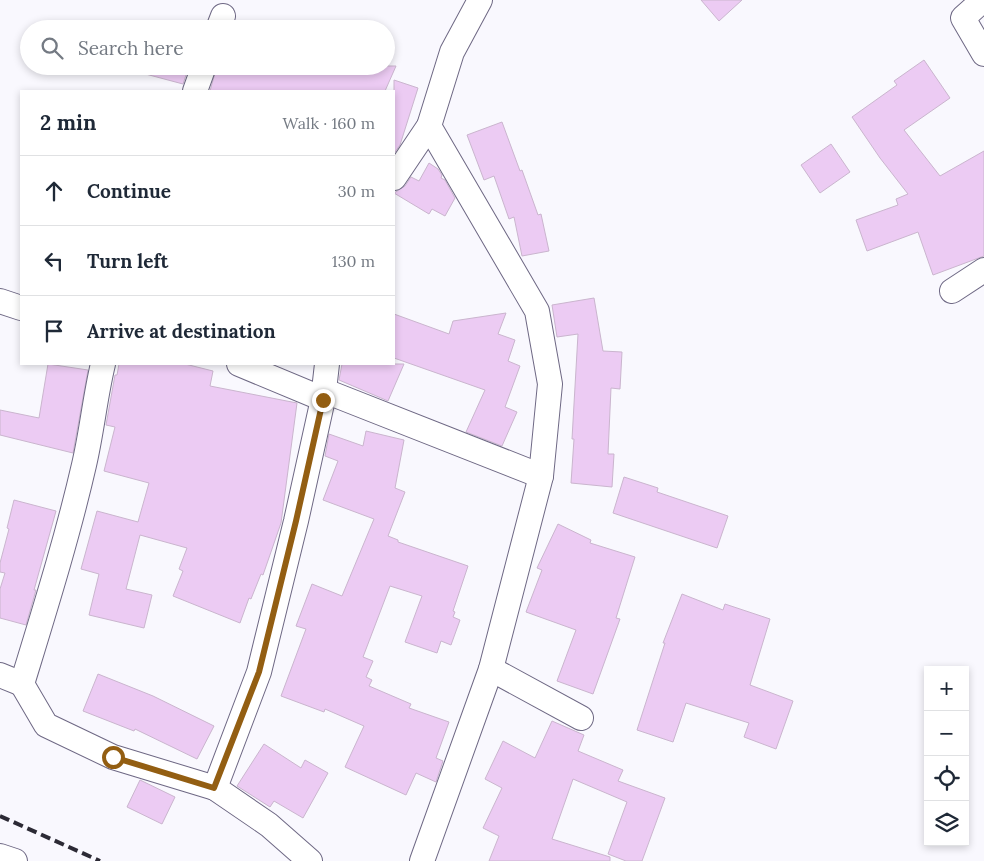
<!DOCTYPE html>
<html lang="en">
<head>
<meta charset="utf-8">
<style>
  body { margin:0; font-family:Lora,serif; background:#f6f6f7; color:#1f2937 }
  .controls { position:absolute; right:15px; bottom:15px; display:grid; overflow:hidden; border-radius:0px; box-shadow:0 2px 8px #0003 }
  .controls button { width:45px; height:45px; display:grid; place-items:center; padding:0; border:0; border-bottom:1px solid #e0e1e3; background:#fff; color:#1f2937; font:25px sans-serif }
  .stop { position:absolute; width:15px; height:15px; margin:-11px; border:4px solid #935e12; border-radius:50%; background:#fff }
  .stop.end { background:#935e12; border-color:#fff; box-shadow:0 1px 5px #0008 }
  .list { margin:0; padding:0; list-style:none }
  h2 { display:flex; justify-content:space-between; align-items:center; height:65px; margin:0; padding:0 20px; font-size:21px }
  h2 small { font-size:16px; font-weight:400; color:#747a83 }
  .list li { display:grid; grid-template-columns:32px 1fr auto; gap:15px; align-items:center; box-sizing:border-box; height:70px; padding:0 20px; border-top:1px solid #e0e1e3 }
  .list b { display:block; font-size:19px; white-space:nowrap }
  .list em { font-size:16px; font-style:normal; color:#747a83 }
  .icon { flex:none; width:28px; height:28px; fill:none; stroke:currentColor; stroke-width:2; stroke-linecap:round; stroke-linejoin:round }
  .map { position:relative; flex:none; width:984px; height:861px; overflow:hidden }
  .search { position:absolute; background:#fff; box-shadow:0 2px 8px #0003; left:20px; top:20px; width:375px; height:55px; display:flex; align-items:center; gap:12px; box-sizing:border-box; padding:0 18px; border-radius:28px; color:#747a83; font-size:19px }
  .panel { position:absolute; background:#fff; box-shadow:0 2px 8px #0003; left:20px; top:90px; width:375px; height:275px; border-radius:0px }
  .map>svg:first-child { display:block }
  .building { fill:#eccbf3; stroke:#cab5ce }
  .lines { fill:none; stroke-linecap:round; stroke-linejoin:round }
  .street-casing { stroke:#6e6884; stroke-width:26 }
  .street { stroke:#fff; stroke-width:24 }
  .rail { stroke:#2c2a35; stroke-width:4; stroke-dasharray:10 5; stroke-linecap:butt }
  .route { stroke:#935e12; stroke-width:6 }
</style>
</head>
<body>
<div class="map">
<svg width="984" height="861" viewBox="0 0 984 861">
  <rect width="100%" height="100%" fill="#f9f8fe"/>
  <g class="building">
    <polygon points="701,0 742,0 719,21"/>
    <polygon points="924,60 950,98 904,130 940,176 984,151 984,256 933,275 918,232 867,251 856,220 898,205 896,199 908,194 880,158 852,117 897,85 894,81"/>
    <polygon points="139,66 189,66 183,84 138,72"/>
    <polygon points="217,66 396,66 385,91 210,91"/>
    <polygon points="394,80 418,88 400,145 395,152 394,152"/>
    <polygon points="502,122 520,171 522,170 538,215 541,214 549,251 522,256 514,217 509,219 494,176 484,180 467,135"/>
    <polygon points="831,144 850,172 820,193 801,165"/>
    <polygon points="429,163 438,169 442,175 441,178 445,180 455,198 445,216 432,209 429,214 394,193 405,186 411,177 419,181"/>
    <polygon points="594,298 603,351 622,352 620,389 611,388 608,454 614,454 612,487 571,483 574,439 572,439 578,334 557,337 552,305"/>
    <polygon points="506,313 498,334 515,340 508,361 520,366 505,407 517,412 502,446 466,432 485,390 394,358 394,314 449,334 453,321"/>
    <polygon points="48,364 88,370 73,453 0,435 0,410 39,418"/>
    <polygon points="119,364 185,364 213,371 210,386 297,403 281,523 263,575 261,574 251,599 249,598 240,623 173,596 183,571 179,569 187,548 140,535 126,589 152,595 144,628 89,615 99,574 81,569 97,511 138,522 149,483 104,471 115,427 106,425 115,375 117,375"/>
    <polygon points="342,364 404,364 388,401 339,380"/>
    <polygon points="366,431 404,440 395,488 405,492 388,536 398,540 398,542 468,566 453,611 455,612 453,617 460,620 451,645 441,641 437,653 405,642 422,596 390,586 363,657 373,661 366,677 372,680 369,686 411,704 409,708 449,722 436,758 443,761 436,782 416,773 406,795 345,767 364,726 325,709 324,712 281,696 306,629 296,626 312,584 342,596 374,519 323,500 338,461 325,456 329,434 363,446"/>
    <polygon points="624,477 658,488 657,492 728,516 717,548 613,513"/>
    <polygon points="14,500 56,511 34,590 36,590 26,625 0,618 0,589 5,573 0,572 0,563 9,529 7,528"/>
    <polygon points="558,524 591,540 590,543 635,557 616,618 620,619 593,694 557,681 576,630 526,612 542,570 537,568"/>
    <polygon points="682,594 723,610 725,604 770,619 750,685 793,701 776,749 744,737 749,723 686,703 673,742 637,730 665,643 663,643"/>
    <polygon points="98,674 153,696 214,726 197,759 135,729 134,731 83,711"/>
    <polygon points="552,721 584,735 578,751 623,770 618,781 665,798 642,861 626,861 608,854 627,802 573,779 552,839 610,857 610,861 489,861 499,836 483,828 502,788 485,779 503,741 535,758"/>
    <polygon points="264,744 301,768 305,760 328,773 303,818 274,801 270,807 237,786"/>
    <polygon points="140,780 175,797 162,824 127,807"/>
  </g>
  <g class="lines">
    <defs>
      <g id="street">
        <polyline points="983,0 963,18 984,54"/>
        <polyline points="218,29 223,16"/>
        <polyline points="195,91 204,66"/>
        <polyline points="394,178 429,126 452,52 480,0"/>
        <polyline points="952,291 984,270"/>
        <polyline points="0,301 21,308"/>
        <path d="M 103,364 C 95,397 92,431 84,465 C 67,539 44,612 22,684 L 46,725 L 113,757 L 215,788"/>
        <polyline points="239,364 323,399 296,521 259,672 215,788 269,825 310,861"/>
        <polyline points="325,391 541,476"/>
        <polyline points="323,399 327,364"/>
        <polyline points="491,669 581,718"/>
        <polyline points="0,675 22,684"/>
        <polyline points="0,856 15,861"/>
        <polyline points="422,861 491,669 541,476 550,384 537,311 429,126"/>
      </g>
    </defs>
    <use href="#street" class="street-casing"/>
    <use href="#street" class="street"/>
    <polyline class="rail" points="0,816 100,861"/>
  </g>
  <g class="lines">
    <polyline class="route" points="113,757 214,788 259,672 296,521 323,400"/>
  </g>
</svg>
<div class="controls">
<button>+</button>
<button>−</button>
<button><svg class="icon" aria-label="locate" viewBox="0 0 24 24"><circle cx="12" cy="12" r="6"/><path d="M12 2v4M12 18v4M2 12h4M18 12h4"/></svg></button>
<button><svg class="icon" aria-label="layers" viewBox="0 0 24 24"><path d="M12 4l9 5-9 5-9-5zM3 14l9 5 9-5"/></svg></button>
</div>
<div class="stop" style="left:113px;top:757px"></div>
<div class="stop end" style="left:323px;top:400px"></div>
<div class="search"><svg class="icon" aria-label="search" viewBox="0 0 24 24"><circle cx="10" cy="10" r="6"/><path d="M15 15l6 6"/></svg>Search here</div>
<section class="panel">
<h2>2 min<small>Walk · 160 m</small></h2>
<ul class="list">
<li><svg class="icon" aria-label="ahead" viewBox="0 0 24 24"><path d="M12 20V5M6 11l6-6 6 6"/></svg><div><b>Continue</b></div><em>30 m</em></li>
<li><svg class="icon" aria-label="left" viewBox="0 0 24 24"><path d="M17 20v-9H6M10 6l-5 5 5 5"/></svg><div><b>Turn left</b></div><em>130 m</em></li>
<li><svg class="icon" aria-label="arrive" viewBox="0 0 24 24"><path d="M6 21V4h12l-3 4 3 4H6"/></svg><div><b>Arrive at destination</b></div></li>
</ul>
</section>
</div>
</body>
</html>
